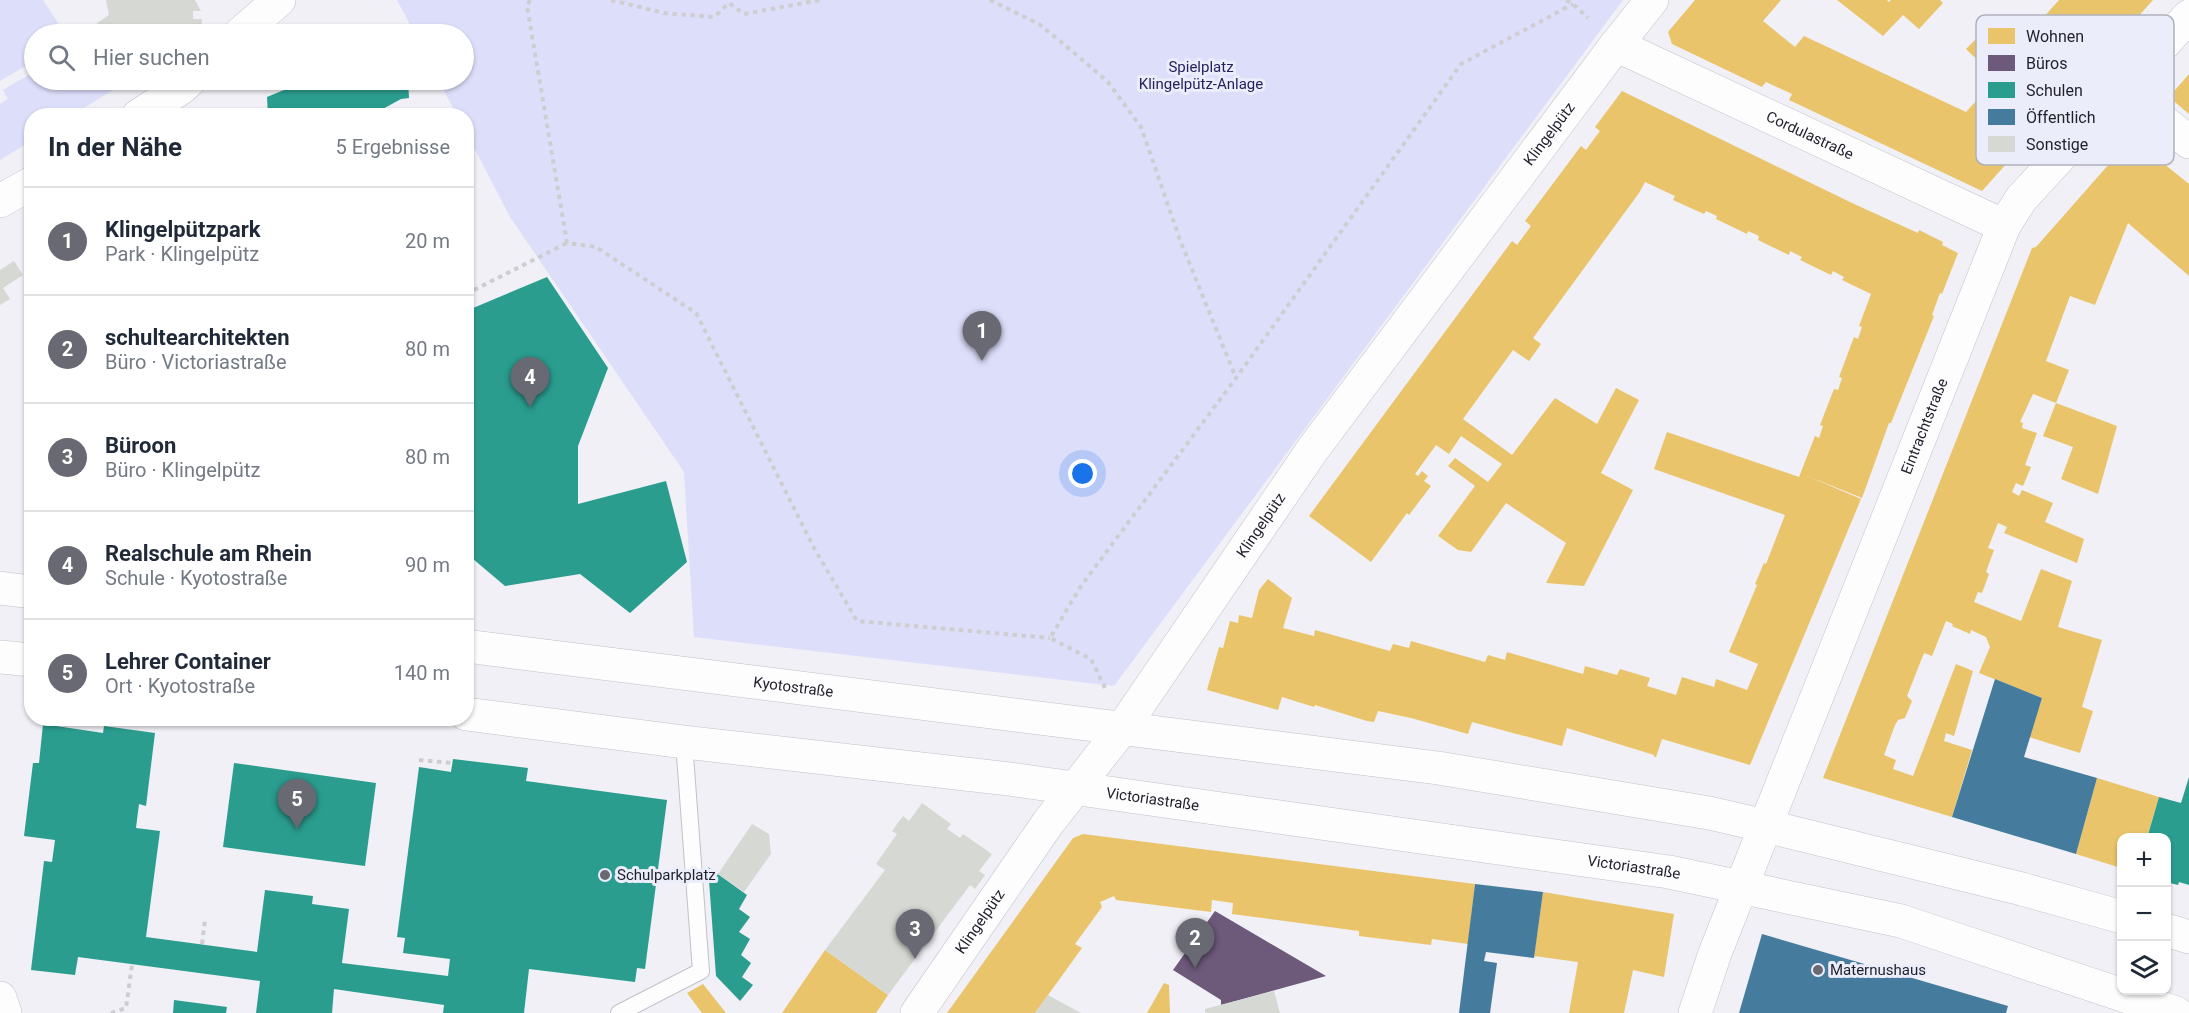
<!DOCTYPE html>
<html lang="de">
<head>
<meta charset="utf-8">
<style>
  body { margin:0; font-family:Roboto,sans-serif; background:#f6f6f7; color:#1f2937 }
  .controls { position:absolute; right:18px; bottom:18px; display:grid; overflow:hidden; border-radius:12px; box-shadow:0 2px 4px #0004 }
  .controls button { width:54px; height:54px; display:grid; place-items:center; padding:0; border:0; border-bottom:2px solid #e0e1e3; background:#fff; color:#1f2937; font:30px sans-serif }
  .you { position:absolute; left:1083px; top:474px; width:21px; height:21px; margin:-15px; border:4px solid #fff; border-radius:50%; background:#1a73e8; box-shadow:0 0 0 9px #1a73e833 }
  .badge { display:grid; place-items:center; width:39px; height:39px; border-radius:50%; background:#686972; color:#fff; font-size:20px; font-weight:700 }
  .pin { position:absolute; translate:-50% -50px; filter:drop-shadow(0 2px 3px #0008) }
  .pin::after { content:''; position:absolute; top:32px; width:21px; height:18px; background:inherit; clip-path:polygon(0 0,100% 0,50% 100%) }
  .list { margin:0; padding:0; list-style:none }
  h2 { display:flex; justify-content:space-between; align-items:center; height:78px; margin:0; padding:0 24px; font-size:26px }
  h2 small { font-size:20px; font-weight:400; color:#747a83 }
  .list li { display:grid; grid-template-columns:39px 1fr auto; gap:18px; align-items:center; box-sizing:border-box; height:108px; padding:0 24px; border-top:2px solid #e0e1e3 }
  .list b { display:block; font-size:22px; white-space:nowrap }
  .list p { margin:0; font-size:20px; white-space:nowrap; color:#747a83 }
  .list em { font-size:20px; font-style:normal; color:#747a83 }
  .icon { flex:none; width:33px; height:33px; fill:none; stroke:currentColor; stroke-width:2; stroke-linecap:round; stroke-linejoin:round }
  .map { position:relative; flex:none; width:2189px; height:1013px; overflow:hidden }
  .search { position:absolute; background:#fff; box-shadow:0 2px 4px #0004; left:24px; top:24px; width:450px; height:66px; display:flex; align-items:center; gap:15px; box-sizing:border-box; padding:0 21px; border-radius:33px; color:#747a83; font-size:22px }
  .panel { position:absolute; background:#fff; box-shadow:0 2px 4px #0004; left:24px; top:108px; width:450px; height:618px; border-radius:24px }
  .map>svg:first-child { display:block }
  .green { fill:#dddefa }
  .homes { fill:#e9c46a }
  .offices { fill:#6d597a }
  .schools { fill:#2a9d8f }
  .public { fill:#457b9d }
  .building { fill:#d6d9d3 }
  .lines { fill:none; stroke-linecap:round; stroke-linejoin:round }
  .lane-casing { stroke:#c1c1c9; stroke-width:18 }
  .street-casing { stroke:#c1c1c9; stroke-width:34 }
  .primary-casing { stroke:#c1c1c9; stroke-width:34 }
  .path { stroke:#ceced1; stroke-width:4; stroke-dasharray:4.5 4.5; stroke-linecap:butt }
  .lane { stroke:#fdfdfe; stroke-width:16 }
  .street { stroke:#fdfdfe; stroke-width:33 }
  .primary { stroke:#fdfdfe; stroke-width:33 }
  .poi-dot { fill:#686972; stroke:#ecedfa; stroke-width:2 }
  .labels { text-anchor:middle; stroke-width:6; stroke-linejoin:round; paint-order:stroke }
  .park-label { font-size:15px; fill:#27215c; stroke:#ecedfa }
  .street-label { font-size:15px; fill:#1f202b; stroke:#ecedfa }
  .poi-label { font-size:15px; fill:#1f202b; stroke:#ecedfa; text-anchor:start }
  .key { fill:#ecedfa; stroke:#aeb0bc; stroke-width:1.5 }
  .key-label { font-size:16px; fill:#1f202b }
</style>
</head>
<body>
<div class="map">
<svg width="2189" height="1013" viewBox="0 0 2189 1013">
  <rect width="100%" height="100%" fill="#f0f0f6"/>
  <g class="green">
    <polygon points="0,0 43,0 65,34 34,34 34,61 0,81"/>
    <polygon points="397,0 1623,0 1114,686 694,637 684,472 510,217 467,134 466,116 457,115 438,80 464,80 464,34 415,34"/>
    <polygon points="34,72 34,80 39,81 130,80 72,115 32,116 31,141 0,160 0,104 8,99 3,90"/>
  </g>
  <g class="homes">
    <polygon points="1695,0 1781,0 1763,21 1795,47 1804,36 1966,112 2010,64 2005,60 2032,30 2036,34 2046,23 2042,19 2059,0 2153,0 1982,191 1789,100 1792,94 1766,82 1762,87 1672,44 1668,32"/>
    <polygon points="1837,0 1887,0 1889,2 1891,0 1940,0 1943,3 1919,29 1903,15 1883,36"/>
    <polygon points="1979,36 2001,57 1989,71 1966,49"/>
    <polygon points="2189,74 2189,114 2169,97"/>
    <polygon points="1622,91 1852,203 1918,233 1919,230 1943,242 1942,245 1958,253 1942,294 1940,293 1932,315 1934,316 1891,423 1889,423 1862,498 1805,475 1861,499 1750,765 1662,739 1656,757 1654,757 1654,755 1567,728 1562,746 1472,722 1468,734 1411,718 1378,711 1374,722 1367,721 1315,705 1314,707 1282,697 1278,710 1207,690 1219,647 1223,648 1230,621 1238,623 1239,615 1252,618 1259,590 1268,579 1292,598 1283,628 1314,636 1315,630 1390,651 1393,644 1409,648 1411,641 1485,662 1488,655 1505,660 1507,652 1583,674 1585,666 1617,675 1620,669 1650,678 1647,686 1676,695 1682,677 1714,687 1716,679 1747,690 1758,664 1729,652 1757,585 1755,584 1764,563 1766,564 1785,515 1654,469 1667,432 1799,477 1815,436 1819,438 1823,426 1820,425 1834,389 1838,390 1842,378 1839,377 1854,337 1858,339 1862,327 1859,326 1871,294 1842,280 1844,277 1833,271 1831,275 1800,260 1802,257 1790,251 1789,255 1758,240 1759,236 1748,231 1747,234 1716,219 1717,216 1706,211 1704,214 1673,200 1675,196 1645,182 1639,193 1533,338 1541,344 1529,361 1513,350 1463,419 1512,455 1555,398 1597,424 1616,388 1639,400 1601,473 1633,490 1584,586 1546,583 1566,543 1506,503 1471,552 1458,550 1438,536 1475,486 1448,466 1455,458 1488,482 1502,464 1461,436 1449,454 1436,445 1415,474 1418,476 1422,471 1428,476 1424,481 1431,486 1409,515 1407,513 1371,562 1309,516 1512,241 1517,245 1531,226 1525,221 1581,146 1586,150 1594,139 1600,131 1595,127"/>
    <polygon points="2132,138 2189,184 2189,276 2128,223 2095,305 2070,296 2046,361 2069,370 2056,403 2033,394 2020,422 2023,423 2022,428 2037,433 2025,465 2031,467 2023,486 2016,483 2012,492 2019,496 2022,490 2053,503 2045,522 2084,539 2077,563 2004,533 2007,527 1998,523 1988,548 1994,550 1986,572 1989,574 1982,593 1978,592 1974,602 2021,621 2041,569 2072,581 2058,627 2102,640 2082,707 2093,711 2080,753 2029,737 2042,698 1979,673 1990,647 1986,637 1971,630 1970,634 1952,626 1953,624 1946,621 1932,656 1924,653 1907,696 1912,701 1905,718 1898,720 1895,725 1884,755 1896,760 1893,769 1913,776 1956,664 1973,671 1954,736 1946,733 1944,741 1972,750 1952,817 1823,778 2032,248 2036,247"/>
    <polygon points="2056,403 2117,426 2098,494 2061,479 2073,447 2043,436"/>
    <polygon points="2097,778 2159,797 2147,837 2121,837 2121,868 2076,854"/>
    <polygon points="1083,834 1475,884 1468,944 1432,939 1431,945 1359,936 1359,931 1232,914 1233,903 1212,900 1211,912 1116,900 1114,896 1100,902 1102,907 1075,944 1082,948 1035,1013 947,1013 1073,838"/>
    <polygon points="1543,892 1674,914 1664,977 1633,970 1624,1013 1569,1013 1578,962 1534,956"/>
    <polygon points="825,950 888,995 876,1013 782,1013"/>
    <polygon points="1164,983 1169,985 1170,1013 1147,1013"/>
    <polygon points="703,984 726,1013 702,1013 687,993"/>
  </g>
  <polygon class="offices" points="1215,911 1326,976 1221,1005 1221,1000 1173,970"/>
  <g class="schools">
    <polygon points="308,80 408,80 409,98 401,99 370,116 268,116 267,97"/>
    <polygon points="547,277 608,368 578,446 578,504 666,481 687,562 630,613 580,574 505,586 466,553 466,311"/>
    <polygon points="43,724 103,733 104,726 155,733 146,806 139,804 136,828 160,831 146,937 257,952 265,890 313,896 312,904 349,909 342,963 448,976 450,959 403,953 405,938 397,937 419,767 451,772 453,759 528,768 526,781 667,800 645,969 637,968 635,982 529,969 524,1013 443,1013 444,1005 334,989 332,1013 256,1013 260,981 78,957 75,975 31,970 44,861 52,862 55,840 24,836 33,763 39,763"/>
    <polygon points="234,763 376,783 365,866 223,847"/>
    <polygon points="2189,777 2189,885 2179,882 2178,885 2166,882 2166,838 2147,838 2159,797 2181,803"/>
    <polygon points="708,867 747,895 739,909 750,917 739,932 750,939 741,955 751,963 742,977 753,985 740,1001 716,976"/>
    <polygon points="174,1000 227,1007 226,1013 173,1013"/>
  </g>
  <g class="public">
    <polygon points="1995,679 2042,698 2024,757 2097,778 2076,854 1952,817"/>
    <polygon points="1475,884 1543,892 1534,958 1486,952 1484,961 1497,963 1490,1013 1459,1013"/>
    <polygon points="1762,934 2008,1006 2006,1013 1739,1013"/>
  </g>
  <g class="building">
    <polygon points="106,0 195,0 201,11 193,11 193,19 202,19 201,34 192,31 191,34 103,34 97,23 109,15"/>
    <polygon points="14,261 23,275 3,288 10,299 0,305 0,270"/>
    <polygon points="922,803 951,824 947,829 960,838 963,834 992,854 979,871 985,875 975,889 970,885 888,995 825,950 885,870 876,864 897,834 892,831 903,816 909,821"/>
    <polygon points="752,824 769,834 771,854 744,892 718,874"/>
    <polygon points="1274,991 1280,1013 1205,1013 1205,1009"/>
    <polygon points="1048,995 1081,1013 1035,1013"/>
  </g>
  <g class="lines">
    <defs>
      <polyline id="lane" points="619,1013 701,971 684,742"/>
      <g id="street">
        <polyline points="240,34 279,0"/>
        <path id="s1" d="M 1616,45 L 2004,226"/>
        <polyline points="2123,89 2189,142"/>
        <polyline points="138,116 181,88 190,80"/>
        <polyline points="0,201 32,183"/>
        <polyline points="0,998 5,1013"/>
        <path id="s2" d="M 917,1013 L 1048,823 L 1124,726 L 1313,449 L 1616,45 L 1652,0"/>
        <path id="s3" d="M 1695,1013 L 1715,953 L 2004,226 L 2021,199 L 2189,16"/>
      </g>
      <g id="primary">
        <polyline points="0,588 32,592"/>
        <path id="s4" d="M 466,646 L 1438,768 L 1709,813 L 1766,826 L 2022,889 L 2122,917"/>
        <polyline points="0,657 32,660"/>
        <path id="s5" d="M 466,714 L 684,742 L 1009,779 L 1669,872 L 1901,921 L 2176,1013"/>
        <polyline points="2166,930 2189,937"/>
      </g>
    </defs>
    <use href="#lane" class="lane-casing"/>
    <use href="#street" class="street-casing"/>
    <use href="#primary" class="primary-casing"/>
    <g class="path">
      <polyline points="530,0 527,6 567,243 596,247 696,313 814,548 857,621 1050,638"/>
      <polyline points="611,0 664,13 714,17 729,3 744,14 820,0"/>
      <polyline points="990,0 1039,24 1078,56 1108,82 1141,127 1180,240 1236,378"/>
      <polyline points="1566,0 1573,4 1588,18"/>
      <polyline points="466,294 567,243"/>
      <polyline points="1105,688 1091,659 1050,638 1081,586 1236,378 1461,64 1573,4"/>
      <polyline points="419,760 452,763"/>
      <polyline points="202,944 205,920"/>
      <polyline points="111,1013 126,1008 132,965"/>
    </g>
    <use href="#lane" class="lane"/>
    <use href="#street" class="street"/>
    <use href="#primary" class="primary"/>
  </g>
  <g class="poi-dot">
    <circle cx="605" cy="875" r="6"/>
    <circle cx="1818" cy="970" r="6"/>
  </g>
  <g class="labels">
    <g class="park-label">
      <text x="1201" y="72">Spielplatz<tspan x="1201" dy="17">Klingelpütz-Anlage</tspan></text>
    </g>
    <g class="street-label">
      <text dy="5" stroke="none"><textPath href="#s2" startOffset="1083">Klingelpütz</textPath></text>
      <text dy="5" stroke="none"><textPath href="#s1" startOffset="214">Cordulastraße</textPath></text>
      <text dy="5" stroke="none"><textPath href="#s3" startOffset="630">Eintrachtstraße</textPath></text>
      <text dy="5" stroke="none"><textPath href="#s2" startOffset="597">Klingelpütz</textPath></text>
      <text dy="5" stroke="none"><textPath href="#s4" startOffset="330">Kyotostraße</textPath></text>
      <text dy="5" stroke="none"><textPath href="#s5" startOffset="692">Victoriastraße</textPath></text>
      <text dy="5" stroke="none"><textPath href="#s5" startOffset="1178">Victoriastraße</textPath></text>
      <text dy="5" stroke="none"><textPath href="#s2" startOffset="111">Klingelpütz</textPath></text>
    </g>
    <g class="poi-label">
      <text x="617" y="880">Schulparkplatz</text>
      <text x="1830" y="975">Maternushaus</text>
    </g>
  </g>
  <rect x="1976" y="15" width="198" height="150" rx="9" class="key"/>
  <rect x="1988" y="28" width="27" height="16" fill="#e9c46a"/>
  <rect x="1988" y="55" width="27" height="16" fill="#6d597a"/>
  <rect x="1988" y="82" width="27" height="16" fill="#2a9d8f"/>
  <rect x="1988" y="109" width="27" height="16" fill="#457b9d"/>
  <rect x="1988" y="136" width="27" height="16" fill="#d6d9d3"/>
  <g class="key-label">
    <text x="2026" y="42">Wohnen</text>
    <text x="2026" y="69">Büros</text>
    <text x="2026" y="96">Schulen</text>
    <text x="2026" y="123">Öffentlich</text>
    <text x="2026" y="150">Sonstige</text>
  </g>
</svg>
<div class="controls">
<button>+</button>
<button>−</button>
<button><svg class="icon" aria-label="layers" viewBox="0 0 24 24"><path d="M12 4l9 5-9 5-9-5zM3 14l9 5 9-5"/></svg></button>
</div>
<div class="you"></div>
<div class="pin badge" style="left:982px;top:361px">1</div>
<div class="pin badge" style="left:1195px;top:968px">2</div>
<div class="pin badge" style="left:915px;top:959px">3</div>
<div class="pin badge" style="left:530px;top:407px">4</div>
<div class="pin badge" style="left:297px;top:829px">5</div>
<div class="search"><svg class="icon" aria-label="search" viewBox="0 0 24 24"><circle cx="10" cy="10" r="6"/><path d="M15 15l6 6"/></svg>Hier suchen</div>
<section class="panel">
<h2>In der Nähe<small>5 Ergebnisse</small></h2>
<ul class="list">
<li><span class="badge">1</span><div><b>Klingelpützpark</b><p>Park · Klingelpütz</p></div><em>20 m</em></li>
<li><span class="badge">2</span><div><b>schultearchitekten</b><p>Büro · Victoriastraße</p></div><em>80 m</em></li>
<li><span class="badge">3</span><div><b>Büroon</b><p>Büro · Klingelpütz</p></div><em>80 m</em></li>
<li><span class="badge">4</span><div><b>Realschule am Rhein</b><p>Schule · Kyotostraße</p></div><em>90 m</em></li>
<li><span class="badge">5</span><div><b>Lehrer Container</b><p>Ort · Kyotostraße</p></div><em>140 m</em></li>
</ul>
</section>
</div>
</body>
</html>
